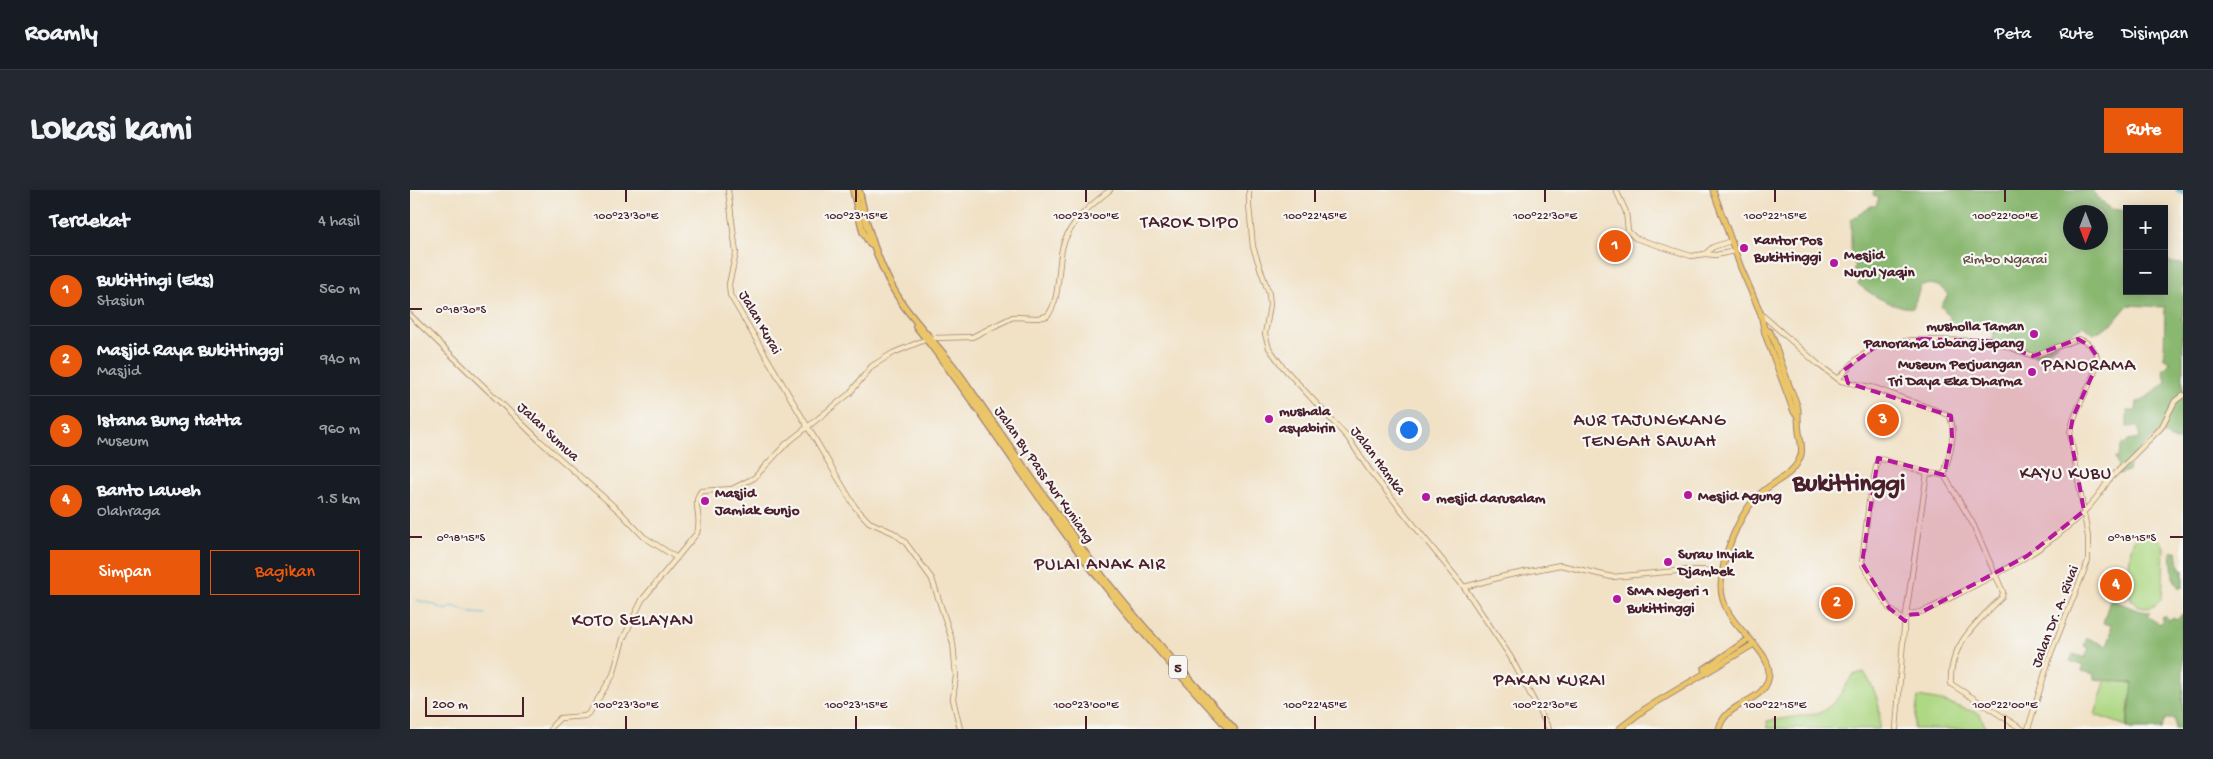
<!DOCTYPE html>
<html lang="id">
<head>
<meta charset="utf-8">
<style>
  body { margin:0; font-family:"Gochi Hand",sans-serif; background:#242831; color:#f1f3f6 }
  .controls { position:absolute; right:15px; top:15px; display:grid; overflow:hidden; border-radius:0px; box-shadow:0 2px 12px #0003 }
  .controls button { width:45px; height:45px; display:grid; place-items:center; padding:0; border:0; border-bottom:1px solid #363941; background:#171b24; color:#f1f3f6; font:25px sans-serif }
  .compass { position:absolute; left:1653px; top:15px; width:45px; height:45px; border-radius:50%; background:#171b24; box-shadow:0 2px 12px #0003; rotate:180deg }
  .scale { position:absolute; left:15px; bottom:12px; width:99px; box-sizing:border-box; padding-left:5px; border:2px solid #4a1f2b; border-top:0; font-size:14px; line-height:18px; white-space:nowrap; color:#4a1f2b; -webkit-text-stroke:4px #f6f6f2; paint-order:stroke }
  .you { position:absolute; left:998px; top:239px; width:18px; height:18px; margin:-12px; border:4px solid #fff; border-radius:50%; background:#1a73e8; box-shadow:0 0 0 8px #1a73e833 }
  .badge { display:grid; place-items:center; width:32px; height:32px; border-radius:50%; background:#ea580c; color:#fff; font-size:16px; font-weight:700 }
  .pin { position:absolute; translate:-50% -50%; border:2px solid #fff; box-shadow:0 1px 5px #0006 }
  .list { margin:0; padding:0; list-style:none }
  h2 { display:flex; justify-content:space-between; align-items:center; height:65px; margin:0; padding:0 20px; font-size:21px }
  h2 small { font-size:16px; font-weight:400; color:#9ea1a6 }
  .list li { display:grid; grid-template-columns:32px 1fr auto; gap:15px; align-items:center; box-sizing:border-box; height:70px; padding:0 20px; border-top:1px solid #363941 }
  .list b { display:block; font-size:19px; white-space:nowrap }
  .list p { margin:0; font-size:16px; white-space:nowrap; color:#9ea1a6 }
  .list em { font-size:16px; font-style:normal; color:#9ea1a6 }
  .actions { display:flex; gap:10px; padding:15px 20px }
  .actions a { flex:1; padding:11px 0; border:1px solid #ea580c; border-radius:0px; text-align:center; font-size:18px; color:#ea580c }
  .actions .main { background:#ea580c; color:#fff }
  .map { position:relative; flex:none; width:1773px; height:539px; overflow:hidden; border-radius:0px }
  header { display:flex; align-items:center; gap:30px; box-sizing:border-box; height:70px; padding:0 25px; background:#171b24; border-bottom:1px solid #363941 }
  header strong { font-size:24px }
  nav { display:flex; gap:28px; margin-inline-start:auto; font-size:18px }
  .intro { display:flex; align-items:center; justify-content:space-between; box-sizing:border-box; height:120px; padding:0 30px }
  h1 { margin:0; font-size:35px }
  .button { padding:12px 22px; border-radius:0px; background:#ea580c; color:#fff; font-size:18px; font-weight:700 }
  main { display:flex; gap:30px; padding:0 30px }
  aside { flex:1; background:#171b24; border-radius:0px; box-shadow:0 2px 12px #0003 }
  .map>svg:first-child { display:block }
  .green { fill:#aed883; stroke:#7c7c57 }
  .forest { fill:#8ab871; stroke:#6a6c4e; fill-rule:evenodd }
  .water { fill:#51b7cf; stroke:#4e6b7d }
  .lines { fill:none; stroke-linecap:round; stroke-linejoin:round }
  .stream { stroke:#51b7cf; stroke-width:1 }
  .river { stroke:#51b7cf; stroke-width:6 }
  .secondary-casing { stroke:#9e8078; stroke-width:6 }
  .primary-casing { stroke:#9e8078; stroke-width:7 }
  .highway-casing { stroke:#9e8078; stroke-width:8 }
  .secondary { stroke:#f7e8c3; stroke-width:4.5 }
  .primary { stroke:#ebc669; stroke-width:5 }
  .highway { stroke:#ebc669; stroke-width:5.5 }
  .marked { fill:#b5179e; fill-opacity:0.2; stroke:#b5179e; stroke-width:4; stroke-dasharray:10 6; stroke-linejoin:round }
  .ticks { fill:none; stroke:#4a1f2b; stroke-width:2 }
  .poi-dot { fill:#b5179e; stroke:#f6f6f2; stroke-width:2 }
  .labels { text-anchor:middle; stroke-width:4.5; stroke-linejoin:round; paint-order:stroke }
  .shield { fill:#f6f6f2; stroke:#7e6067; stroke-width:1 }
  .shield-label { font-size:14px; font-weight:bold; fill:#4a1f2b }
  .poi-label { font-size:15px; font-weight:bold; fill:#4a1f2b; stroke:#f6f6f2; text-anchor:start }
  .park-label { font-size:15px; fill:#634d41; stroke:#f6f6f2 }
  .street-label { font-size:15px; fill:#4a1f2b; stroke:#f6f6f2 }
  .quarter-label { font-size:18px; letter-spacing:1px; fill:#4a1f2b; stroke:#f6f6f2 }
  .town-label { font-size:25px; font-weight:bold; fill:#4a1f2b; stroke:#f6f6f2 }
  .ticks-label { font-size:12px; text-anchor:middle; fill:#4a1f2b; stroke:#f6f6f2; stroke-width:4.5; stroke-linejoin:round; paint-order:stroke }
</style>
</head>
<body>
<header>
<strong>Roamly</strong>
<nav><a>Peta</a><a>Rute</a><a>Disimpan</a></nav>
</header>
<div class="intro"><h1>Lokasi kami</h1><a class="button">Rute</a></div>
<main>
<aside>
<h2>Terdekat<small>4 hasil</small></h2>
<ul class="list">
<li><span class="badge">1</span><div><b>Bukittingi (Eks)</b><p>Stasiun</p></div><em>560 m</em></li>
<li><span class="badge">2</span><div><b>Masjid Raya Bukittinggi</b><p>Masjid</p></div><em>940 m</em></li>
<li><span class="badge">3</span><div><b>Istana Bung Hatta</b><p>Museum</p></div><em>960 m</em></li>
<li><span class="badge">4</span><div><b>Banto Laweh</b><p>Olahraga</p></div><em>1.5 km</em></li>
</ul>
<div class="actions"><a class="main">Simpan</a><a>Bagikan</a></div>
</aside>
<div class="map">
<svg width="1773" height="539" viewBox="0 0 1773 539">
  <rect width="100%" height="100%" fill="#f6f6f2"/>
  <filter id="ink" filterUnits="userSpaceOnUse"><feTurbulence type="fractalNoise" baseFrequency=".02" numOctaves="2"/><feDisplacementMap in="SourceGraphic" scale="10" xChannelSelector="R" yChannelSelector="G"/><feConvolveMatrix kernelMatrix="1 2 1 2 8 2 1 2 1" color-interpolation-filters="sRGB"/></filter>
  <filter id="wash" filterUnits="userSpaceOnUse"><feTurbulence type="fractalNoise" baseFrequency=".0096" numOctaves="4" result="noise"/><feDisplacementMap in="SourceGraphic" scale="20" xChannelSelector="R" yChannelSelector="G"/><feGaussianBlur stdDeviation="1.12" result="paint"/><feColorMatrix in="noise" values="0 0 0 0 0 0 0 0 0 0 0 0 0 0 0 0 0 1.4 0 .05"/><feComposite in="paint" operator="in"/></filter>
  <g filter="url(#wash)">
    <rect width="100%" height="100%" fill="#f1e1c5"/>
    <g class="green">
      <path d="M 1738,343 C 1747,346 1751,349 1754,358 C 1753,369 1754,401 1751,409 C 1748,415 1741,418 1735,418 C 1710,417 1720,374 1721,357 C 1724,348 1728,345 1738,343 Z"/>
      <path d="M 1454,482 C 1466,501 1472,517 1469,539 L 1358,538 L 1357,531 L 1410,523 L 1424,513 L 1443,485 Z"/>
      <polygon points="1696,489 1725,494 1719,513 1717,536 1685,525"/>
      <polygon points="1508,507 1532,511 1570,524 1576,539 1504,539"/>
    </g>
    <g class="forest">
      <path d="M 1464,0 L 1681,0 L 1700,19 L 1717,21 L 1717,101 L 1754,101 L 1754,68 L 1762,73 L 1773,74 L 1773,125 L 1771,129 L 1773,135 L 1773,251 L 1760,249 L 1756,245 L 1745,246 L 1730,260 L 1726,267 L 1723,266 L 1720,269 L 1718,281 L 1709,284 L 1706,282 L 1708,276 L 1705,268 L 1708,268 L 1712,254 L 1718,253 L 1718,250 L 1730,248 L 1728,236 L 1717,237 L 1717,221 L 1726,221 L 1727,212 L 1732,211 L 1756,192 L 1753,180 L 1760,173 L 1754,168 L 1755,117 L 1718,115 L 1703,133 L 1684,144 L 1674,136 L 1669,138 L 1636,162 L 1625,166 L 1582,151 L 1584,144 L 1583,138 L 1562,136 L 1562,133 L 1555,134 L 1553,139 L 1541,139 L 1536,132 L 1541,128 L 1531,116 L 1538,105 C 1530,95 1524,93 1511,95 L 1503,118 C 1482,117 1464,107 1448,94 L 1450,90 L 1443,79 L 1446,77 L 1441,65 L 1441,30 L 1461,16 L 1466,16 L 1469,7 L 1463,5 ZM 1660,22 L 1690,22 L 1690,52 L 1660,52 Z"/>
      <polygon points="1767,361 1769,377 1773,380 1773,398 1771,397 1769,399 1763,387 1761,362"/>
      <path d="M 1700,410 C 1714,413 1725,422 1740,422 L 1737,426 L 1749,434 L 1753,431 L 1751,428 L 1755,426 L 1758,430 L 1764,427 L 1767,430 L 1773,423 L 1773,539 L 1765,539 L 1765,529 L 1755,529 L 1751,539 L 1720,539 L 1717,537 L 1723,493 L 1684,489 L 1684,484 L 1672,481 L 1673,476 L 1660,471 L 1663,464 L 1675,468 L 1679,458 L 1674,456 L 1677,448 L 1697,456 L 1701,445 L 1701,435 L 1693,433 Z"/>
    </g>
    <polygon class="water" points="1702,382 1712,383 1711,408 1700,407"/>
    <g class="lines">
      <polyline class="stream" points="7,410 22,414 36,420 43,416 62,423 75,424"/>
      <polyline class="river" points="1769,0 1773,2"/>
    </g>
  </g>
  <g filter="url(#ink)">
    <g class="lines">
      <defs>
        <g id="secondary">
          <polyline points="318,0 326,63 319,94 320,105 445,317 459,332 484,343 495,352 522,389 543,453 546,486 543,509 550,539"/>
          <polyline points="839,0 839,16 843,57 859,104 860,115 855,144 859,158 872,176 938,248 960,281 1054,397 1100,466 1139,539"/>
          <polyline points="1206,0 1216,22 1218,41 1225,48 1281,66 1295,64 1303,57 1321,51"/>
          <polyline points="1295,64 1306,65 1325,61"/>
          <path d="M 1351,124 L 1409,175 L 1431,191 L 1465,198 L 1539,225 C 1548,243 1538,268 1534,285"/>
          <polyline points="0,125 130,251 209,321 234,347 267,368"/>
          <path d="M 522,148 L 562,147 L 603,127 L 628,128 L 637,126 C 651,111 647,76 653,55 C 660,32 682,14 700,0"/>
          <path d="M 1428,189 L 1447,169 L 1465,157 L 1502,150 L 1582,151 L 1623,166 L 1668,149 C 1677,151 1687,160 1687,170 C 1687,188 1663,219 1660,243 L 1678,347 L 1678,371 L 1641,463 L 1618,539"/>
          <path d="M 1534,285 L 1563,334 L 1593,402 L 1592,407 C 1568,432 1538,455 1541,494 L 1612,539"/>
          <polyline points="1054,397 1095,386 1150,375 1202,387 1278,380 1295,380 1312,384"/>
          <path d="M 1497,424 C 1514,424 1530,413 1546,405 C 1598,379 1667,343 1698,291 L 1751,238 L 1765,211 L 1773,205"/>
          <polyline points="1495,431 1479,418 1452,373 1459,312 1468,268 1517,283 1534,285"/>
          <path d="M 141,539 L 143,535 L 150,528 L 175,526 L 180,522 L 203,485 L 213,449 L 232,410 L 287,343 C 293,326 281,314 291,301 L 322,299 L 344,288 L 376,254 L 439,204 L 462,176 L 483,163 L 517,149"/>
          <polyline points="1486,539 1494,438 1517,283"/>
        </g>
        <g id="primary">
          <polyline points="1303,0 1331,78 1351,124 1355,144 1384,222 1387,225"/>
          <polyline points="1294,479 1339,449"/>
          <polyline points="1209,539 1235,519 1344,454"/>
          <path d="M 1309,539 C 1315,512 1352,513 1358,490 C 1367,457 1310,439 1311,395 C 1312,367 1329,322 1351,303 C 1365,290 1385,285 1391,265 C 1393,257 1390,249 1389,242 C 1388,235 1388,227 1388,220 C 1387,213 1383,205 1380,198 C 1375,183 1369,167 1364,151 L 1360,142 L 1355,139"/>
        </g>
        <g id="highway">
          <polyline points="443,0 453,42 460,54"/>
          <path d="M 449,0 C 457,40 470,82 494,116 C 513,142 537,165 555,192 C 601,258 645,324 693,387 C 734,440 780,489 824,539"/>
          <path d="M 506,136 C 571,217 624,306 688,387 C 729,440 774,489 819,539"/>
        </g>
      </defs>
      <use href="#secondary" class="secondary-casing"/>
      <use href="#primary" class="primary-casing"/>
      <use href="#highway" class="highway-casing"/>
      <use href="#secondary" class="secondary"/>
      <use href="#primary" class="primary"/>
      <use href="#highway" class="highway"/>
    </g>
  </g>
  <path class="marked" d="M 1512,149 L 1582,151 L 1623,166 L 1668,149 L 1680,156 L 1686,165 L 1686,177 L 1663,227 L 1660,243 L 1674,321 L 1617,366 L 1508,424 L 1497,425 L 1495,431 L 1479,418 L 1452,373 L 1468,268 L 1534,285 L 1542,247 L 1541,226 L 1438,193 L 1434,180 L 1465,157 Z"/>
  <path class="ticks" d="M 216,0 L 216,12M 446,0 L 446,12M 676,0 L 676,12M 905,0 L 905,12M 1135,0 L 1135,12M 1365,0 L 1365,12M 1595,0 L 1595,12M 0,119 L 12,119M 0,347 L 12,347M 1760,347 L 1773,347M 216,526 L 216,539M 446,526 L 446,539M 676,526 L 676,539M 905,526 L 905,539M 1135,526 L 1135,539M 1365,526 L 1365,539M 1595,526 L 1595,539"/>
  <g class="poi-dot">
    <circle cx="1334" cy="58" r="5"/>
    <circle cx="1424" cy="73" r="5"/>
    <circle cx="1624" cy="144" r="5"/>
    <circle cx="1622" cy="182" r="5"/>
    <circle cx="859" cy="229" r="5"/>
    <circle cx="1278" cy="305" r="5"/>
    <circle cx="1016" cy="307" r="5"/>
    <circle cx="295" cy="311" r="5"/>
    <circle cx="1258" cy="372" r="5"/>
    <circle cx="1207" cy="409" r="5"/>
  </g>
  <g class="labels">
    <rect class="shield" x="759" y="465.5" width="18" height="23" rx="4"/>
    <g class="shield-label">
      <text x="768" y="482">5</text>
    </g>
    <g class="poi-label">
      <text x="1344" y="54">Kantor Pos<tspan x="1344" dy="17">Bukittinggi</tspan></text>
      <text x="1434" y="69">Mesjid<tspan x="1434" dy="17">Nurul Yaqin</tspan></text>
      <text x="1614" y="140" text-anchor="end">musholla Taman<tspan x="1614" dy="17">Panorama Lobang jepang</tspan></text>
      <text x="1612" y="178" text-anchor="end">Museum Perjuangan<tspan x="1612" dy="17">Tri Daya Eka Dharma</tspan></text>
      <text x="869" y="225">mushala<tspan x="869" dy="17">asyabirin</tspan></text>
      <text x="305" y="307">Masjid<tspan x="305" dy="17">Jamiak Gunjo</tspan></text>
      <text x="1288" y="310">Mesjid Agung</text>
      <text x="1026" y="312">mesjid darusalam</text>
      <text x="1268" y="368">Surau Inyiak<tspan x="1268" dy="17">Djambek</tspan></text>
      <text x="1217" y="405">SMA Negeri 1<tspan x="1217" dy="17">Bukittinggi</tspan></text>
    </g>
    <g class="park-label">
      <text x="1595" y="73">Rimbo Ngarai</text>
    </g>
    <g class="street-label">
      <text transform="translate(351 132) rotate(60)" y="5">Jalan Kurai</text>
      <text transform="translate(139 241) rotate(43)" y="5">Jalan Sumua</text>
      <text transform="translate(969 270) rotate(53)" y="5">Jalan Hamka</text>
      <text transform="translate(635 284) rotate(55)" y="5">Jalan By Pass Aur Kuniang</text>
      <text transform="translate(1644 426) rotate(-69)" y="5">Jalan Dr. A. Rivai</text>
    </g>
    <g class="quarter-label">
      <text x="780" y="37">TAROK DIPO</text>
      <text x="1679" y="180">PANORAMA</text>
      <text x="1240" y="235">AUR TAJUNGKANG<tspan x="1240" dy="21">TENGAH SAWAH</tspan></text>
      <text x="1656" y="288">KAYU KUBU</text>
      <text x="690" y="379">PULAI ANAK AIR</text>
      <text x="223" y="435">KOTO SELAYAN</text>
      <text x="1140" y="495">PAKAN KURAI</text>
    </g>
    <g class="town-label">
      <text x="1439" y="300">Bukittinggi</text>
    </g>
  </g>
  <g class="ticks-label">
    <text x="216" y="29">100°23'30"E</text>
    <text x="446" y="29">100°23'15"E</text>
    <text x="676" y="29">100°23'00"E</text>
    <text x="905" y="29">100°22'45"E</text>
    <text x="1135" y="29">100°22'30"E</text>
    <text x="1365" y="29">100°22'15"E</text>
    <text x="1595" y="29">100°22'00"E</text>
    <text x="51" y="123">0°18'30"S</text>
    <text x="1722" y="351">0°18'15"S</text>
    <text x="51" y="351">0°18'15"S</text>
    <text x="216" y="518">100°23'30"E</text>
    <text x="446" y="518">100°23'15"E</text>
    <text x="676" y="518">100°23'00"E</text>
    <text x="905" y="518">100°22'45"E</text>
    <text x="1135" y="518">100°22'30"E</text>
    <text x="1365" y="518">100°22'15"E</text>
    <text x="1595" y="518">100°22'00"E</text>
  </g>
</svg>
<div class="controls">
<button>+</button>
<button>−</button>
</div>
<svg class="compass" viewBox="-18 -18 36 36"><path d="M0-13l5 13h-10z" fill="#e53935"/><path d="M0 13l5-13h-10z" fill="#9ea1a6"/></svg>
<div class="scale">200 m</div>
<div class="you"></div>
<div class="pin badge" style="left:1205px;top:56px">1</div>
<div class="pin badge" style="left:1427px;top:413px">2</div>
<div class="pin badge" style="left:1473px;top:230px">3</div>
<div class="pin badge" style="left:1706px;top:395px">4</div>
</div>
</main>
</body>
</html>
